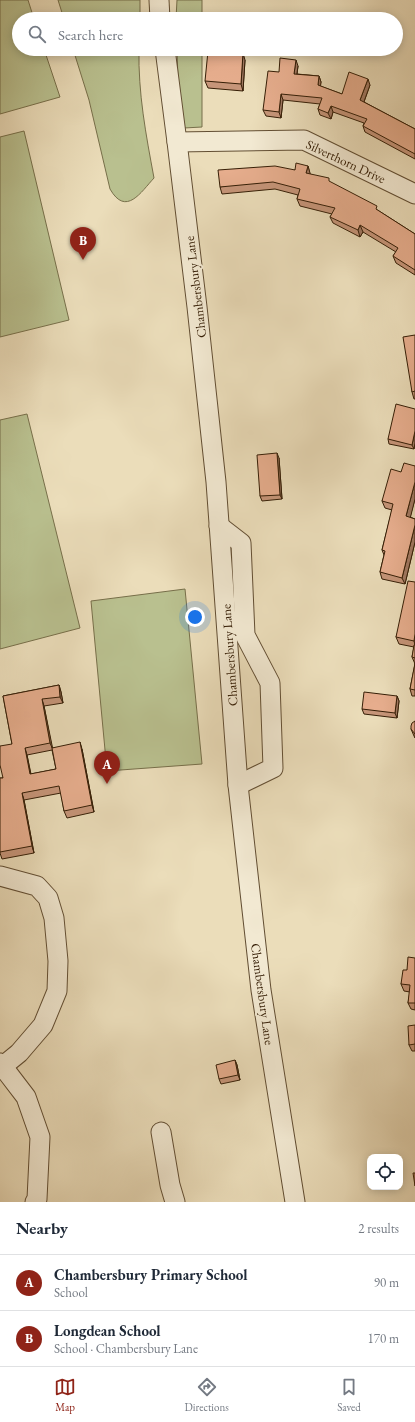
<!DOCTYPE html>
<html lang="en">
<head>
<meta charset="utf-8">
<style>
  body { margin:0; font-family:"EB Garamond",serif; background:#f2f2f3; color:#1f2937 }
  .controls { position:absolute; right:12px; bottom:12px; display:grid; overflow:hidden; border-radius:8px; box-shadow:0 2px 10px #0003 }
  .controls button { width:36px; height:36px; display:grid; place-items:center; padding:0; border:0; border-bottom:1px solid #e0e1e3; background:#fff; color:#1f2937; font:20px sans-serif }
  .you { position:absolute; left:195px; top:617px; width:14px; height:14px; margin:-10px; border:3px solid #fff; border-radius:50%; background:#1a73e8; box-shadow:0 0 0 6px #1a73e833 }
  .badge { display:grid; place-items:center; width:26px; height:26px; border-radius:50%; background:#8f2418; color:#fff; font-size:13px; font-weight:700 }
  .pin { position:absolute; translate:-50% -33px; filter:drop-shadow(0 1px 2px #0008) }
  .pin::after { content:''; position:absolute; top:21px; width:14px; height:12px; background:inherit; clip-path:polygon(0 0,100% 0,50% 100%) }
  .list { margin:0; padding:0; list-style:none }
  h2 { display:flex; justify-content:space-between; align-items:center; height:52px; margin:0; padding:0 16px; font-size:17px }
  h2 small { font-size:13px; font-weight:400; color:#747a83 }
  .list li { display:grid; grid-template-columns:26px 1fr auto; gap:12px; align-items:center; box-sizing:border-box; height:56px; padding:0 16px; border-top:1px solid #e0e1e3 }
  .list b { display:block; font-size:15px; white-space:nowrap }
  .list p { margin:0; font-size:13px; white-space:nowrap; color:#747a83 }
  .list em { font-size:13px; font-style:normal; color:#747a83 }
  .icon { flex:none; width:22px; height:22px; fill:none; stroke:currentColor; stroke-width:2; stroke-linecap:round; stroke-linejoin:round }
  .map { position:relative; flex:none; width:415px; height:1202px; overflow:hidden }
  .search { position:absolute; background:#fff; box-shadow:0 2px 10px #0003; left:12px; right:12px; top:12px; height:44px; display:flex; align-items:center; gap:10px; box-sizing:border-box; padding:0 14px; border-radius:22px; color:#747a83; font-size:15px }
  .sheet { height:164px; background:#fff }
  nav { display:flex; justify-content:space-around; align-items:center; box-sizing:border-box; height:56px; border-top:1px solid #e0e1e3; background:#fff; font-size:11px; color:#747a83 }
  nav a { display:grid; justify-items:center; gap:2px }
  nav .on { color:#8f2418 }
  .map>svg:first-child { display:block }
  .green { fill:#b9c08f; stroke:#776f4a }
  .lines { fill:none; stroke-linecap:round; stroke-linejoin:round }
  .minor-casing { stroke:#624e33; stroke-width:21 }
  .minor { stroke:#f2e9d2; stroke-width:19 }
  .wall { fill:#c69579; stroke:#351e06; fill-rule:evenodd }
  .shaded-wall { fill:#a17963; stroke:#351e06 }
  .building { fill:#e6ad8d; stroke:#351e06 }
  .labels { text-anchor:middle; stroke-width:4; stroke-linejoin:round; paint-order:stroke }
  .street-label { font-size:13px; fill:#351e06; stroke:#f2e9d2 }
</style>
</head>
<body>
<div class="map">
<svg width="415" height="1202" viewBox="0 0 415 1202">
  <rect width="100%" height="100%" fill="#ebddba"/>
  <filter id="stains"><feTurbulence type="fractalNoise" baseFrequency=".005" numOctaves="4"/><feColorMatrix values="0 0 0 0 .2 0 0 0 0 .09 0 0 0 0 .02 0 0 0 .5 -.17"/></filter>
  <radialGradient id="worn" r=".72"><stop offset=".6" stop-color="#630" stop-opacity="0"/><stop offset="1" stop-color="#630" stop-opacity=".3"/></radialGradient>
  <g class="green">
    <polygon points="0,0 28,0 34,19 19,19 19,49 44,49 60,97 0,114"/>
    <polygon points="58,0 140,0 140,19 64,19"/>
    <polygon points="177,0 202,0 202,19 176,19"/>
    <path d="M 73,49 L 139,49 C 138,93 146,135 154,178 C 141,192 126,217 110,189 L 89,100 Z"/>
    <polygon points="177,49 202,49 202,127 184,128 178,81"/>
    <polygon points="24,131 69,320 0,337 0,137"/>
    <polygon points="27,414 80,628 0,649 0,420"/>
    <polygon points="185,589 202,764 107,771 91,601"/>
  </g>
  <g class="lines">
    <defs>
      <g id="minor">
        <polyline points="159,0 160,19"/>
        <polyline points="165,49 177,142 197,307 216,482 238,785 261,990 295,1202"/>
        <polyline points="177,142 304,140 415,194"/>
        <polyline points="219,526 241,543 245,635 270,683 273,768 238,785"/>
        <polyline points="0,876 37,886 48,898 54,918 58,961 57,991 43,1025 19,1053 3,1066"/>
        <polyline points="0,1063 26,1097 40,1137 37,1199 35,1202"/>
        <polyline points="161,1132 170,1185 175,1202"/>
      </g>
    </defs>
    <use href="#minor" class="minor-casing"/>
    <use href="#minor" class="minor"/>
  </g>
  <g class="wall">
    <polygon points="245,60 243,91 208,88 205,81"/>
    <polygon points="298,66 297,74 319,76 321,82 320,86 342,94 370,85 364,102 415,129 415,159 365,132 363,126 364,123 333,112 331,119 320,115 318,109 320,104 283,100 281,118 266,116 263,110"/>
    <polygon points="308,166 310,174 331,183 379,211 415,234 415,275 396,263 393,256 396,252 363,232 360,237 333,223 330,217 332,214 300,206 297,199 298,195 275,189 222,194 220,187 295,170"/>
    <polygon points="415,335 415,399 414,399 412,392"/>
    <polygon points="415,409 415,443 414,449 389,444 388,439"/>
    <polygon points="279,458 282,499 262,501 260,496"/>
    <polygon points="415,466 415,499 410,517 415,519 415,542 405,584 382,579 380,572 384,555 382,550 392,510 385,508 382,501 401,472"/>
    <polygon points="415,582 415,696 412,696 410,689 415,664 412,657 414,647 399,644 396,637"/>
    <path d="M 59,685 L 61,692 L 63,703 L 44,706 L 52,748 L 82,749 L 94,812 L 67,818 L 64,811 L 61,793 L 24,800 L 34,853 L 2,859 L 0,853 L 0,778 L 3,778 L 12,744 L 3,696 ZM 52,750 L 56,769 L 31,774 L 27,755 Z"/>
    <polygon points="397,696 399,701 397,718 364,714 362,709"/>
    <polygon points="415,721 415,738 414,736 411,729"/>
    <polygon points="415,958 415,1010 411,1009 408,1003 410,992 404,991 401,984 407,970"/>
    <polygon points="415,1025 415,1051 412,1051 409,1045"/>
    <polygon points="235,1060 237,1065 240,1080 221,1084 219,1079"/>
  </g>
  <g class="shaded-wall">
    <polygon points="243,53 245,60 243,91 241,84"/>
    <polygon points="296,60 298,66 296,80 294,74"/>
    <polygon points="319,76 321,82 320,91 318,85"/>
    <polygon points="368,79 370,85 362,107 360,100"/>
    <polygon points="281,94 283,100 281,118 279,112"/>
    <polygon points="331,106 333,112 331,119 328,113"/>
    <polygon points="308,166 310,173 308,179 306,173"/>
    <polygon points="360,225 363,232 360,237 358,230"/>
    <polygon points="415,431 415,443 414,449 412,445"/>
    <polygon points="277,453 279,458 282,499 280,495"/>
    <polygon points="415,482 415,499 409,523 406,516"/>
    <polygon points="415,525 415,542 405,584 402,578"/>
    <polygon points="415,634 415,645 414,641"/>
    <polygon points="59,685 61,692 63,703 60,697"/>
    <polygon points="397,696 399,701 397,718 395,713"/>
    <polygon points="42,699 44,706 53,750 50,743"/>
    <polygon points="80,742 82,749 94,812 92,805"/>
    <polygon points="25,748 27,755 32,781 30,774"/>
    <polygon points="22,793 24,800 34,853 32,846"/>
    <polygon points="235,1060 237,1065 240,1080 238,1075"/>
  </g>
  <g class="building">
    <polygon points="208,51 243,53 241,84 205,81"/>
    <polygon points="280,58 296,60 294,74 319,76 318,85 342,94 349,72 368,79 360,100 415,129 415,154 363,126 367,119 331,106 328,113 318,109 322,98 281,94 279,112 263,110 268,71 279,72"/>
    <polygon points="296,163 308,166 306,173 329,178 329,181 377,206 376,209 415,234 415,270 393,256 398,248 360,225 358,230 330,217 335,208 297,199 300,189 273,182 220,187 218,170 275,166 295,170"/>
    <polygon points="415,335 415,391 412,392 403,337"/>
    <polygon points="396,404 415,409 415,431 412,445 388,439"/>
    <polygon points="277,453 280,495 260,496 257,455"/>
    <polygon points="404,463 415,466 415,482 406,516 415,519 415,525 402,578 380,572 385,551 382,550 393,504 382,501 391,469 401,472"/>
    <polygon points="408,581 415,582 415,634 414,641 396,637"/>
    <polygon points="414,645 415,645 415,658 412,657"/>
    <polygon points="415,663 415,690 410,689"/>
    <polygon points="59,685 60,697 42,699 50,743 25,748 30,774 56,769 52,748 80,742 92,805 64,811 59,786 22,793 32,846 0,852 0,778 3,778 0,765 0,746 12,744 3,696"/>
    <polygon points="364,692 397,696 395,713 362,709"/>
    <polygon points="415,721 415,734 411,729 411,726 412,723"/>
    <polygon points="408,957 415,958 415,1003 408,1003 410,985 401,984 403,970 407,970"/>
    <polygon points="415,1025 415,1044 409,1045 408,1026"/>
    <polygon points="235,1060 238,1075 219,1079 216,1065"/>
    <polygon points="413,1173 415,1173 415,1186"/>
  </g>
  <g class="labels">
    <g class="street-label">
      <text transform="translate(346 161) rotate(25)" y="5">Silverthorn Drive</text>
      <text transform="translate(195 287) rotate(-97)" y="5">Chambersbury Lane</text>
      <text transform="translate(229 655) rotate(-94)" y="5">Chambersbury Lane</text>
      <text transform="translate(263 994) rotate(82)" y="5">Chambersbury Lane</text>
    </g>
  </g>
  <rect width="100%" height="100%" filter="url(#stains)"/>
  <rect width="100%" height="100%" fill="url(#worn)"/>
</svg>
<div class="controls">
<button><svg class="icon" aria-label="locate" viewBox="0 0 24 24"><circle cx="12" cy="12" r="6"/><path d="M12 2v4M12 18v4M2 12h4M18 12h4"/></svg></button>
</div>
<div class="you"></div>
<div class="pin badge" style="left:107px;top:784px">A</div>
<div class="pin badge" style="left:83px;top:260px">B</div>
<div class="search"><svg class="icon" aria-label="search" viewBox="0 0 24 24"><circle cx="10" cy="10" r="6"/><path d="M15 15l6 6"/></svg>Search here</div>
</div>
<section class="sheet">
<h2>Nearby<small>2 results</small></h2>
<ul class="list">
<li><span class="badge">A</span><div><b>Chambersbury Primary School</b><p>School</p></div><em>90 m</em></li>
<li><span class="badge">B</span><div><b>Longdean School</b><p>School · Chambersbury Lane</p></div><em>170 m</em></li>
</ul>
</section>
<nav>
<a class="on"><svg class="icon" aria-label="map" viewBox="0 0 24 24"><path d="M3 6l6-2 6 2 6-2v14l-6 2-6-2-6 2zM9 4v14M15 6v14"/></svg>Map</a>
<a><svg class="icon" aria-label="directions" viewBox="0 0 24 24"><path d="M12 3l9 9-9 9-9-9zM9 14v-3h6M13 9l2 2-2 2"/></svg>Directions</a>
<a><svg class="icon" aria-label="saved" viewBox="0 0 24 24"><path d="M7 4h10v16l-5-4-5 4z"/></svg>Saved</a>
</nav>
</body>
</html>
